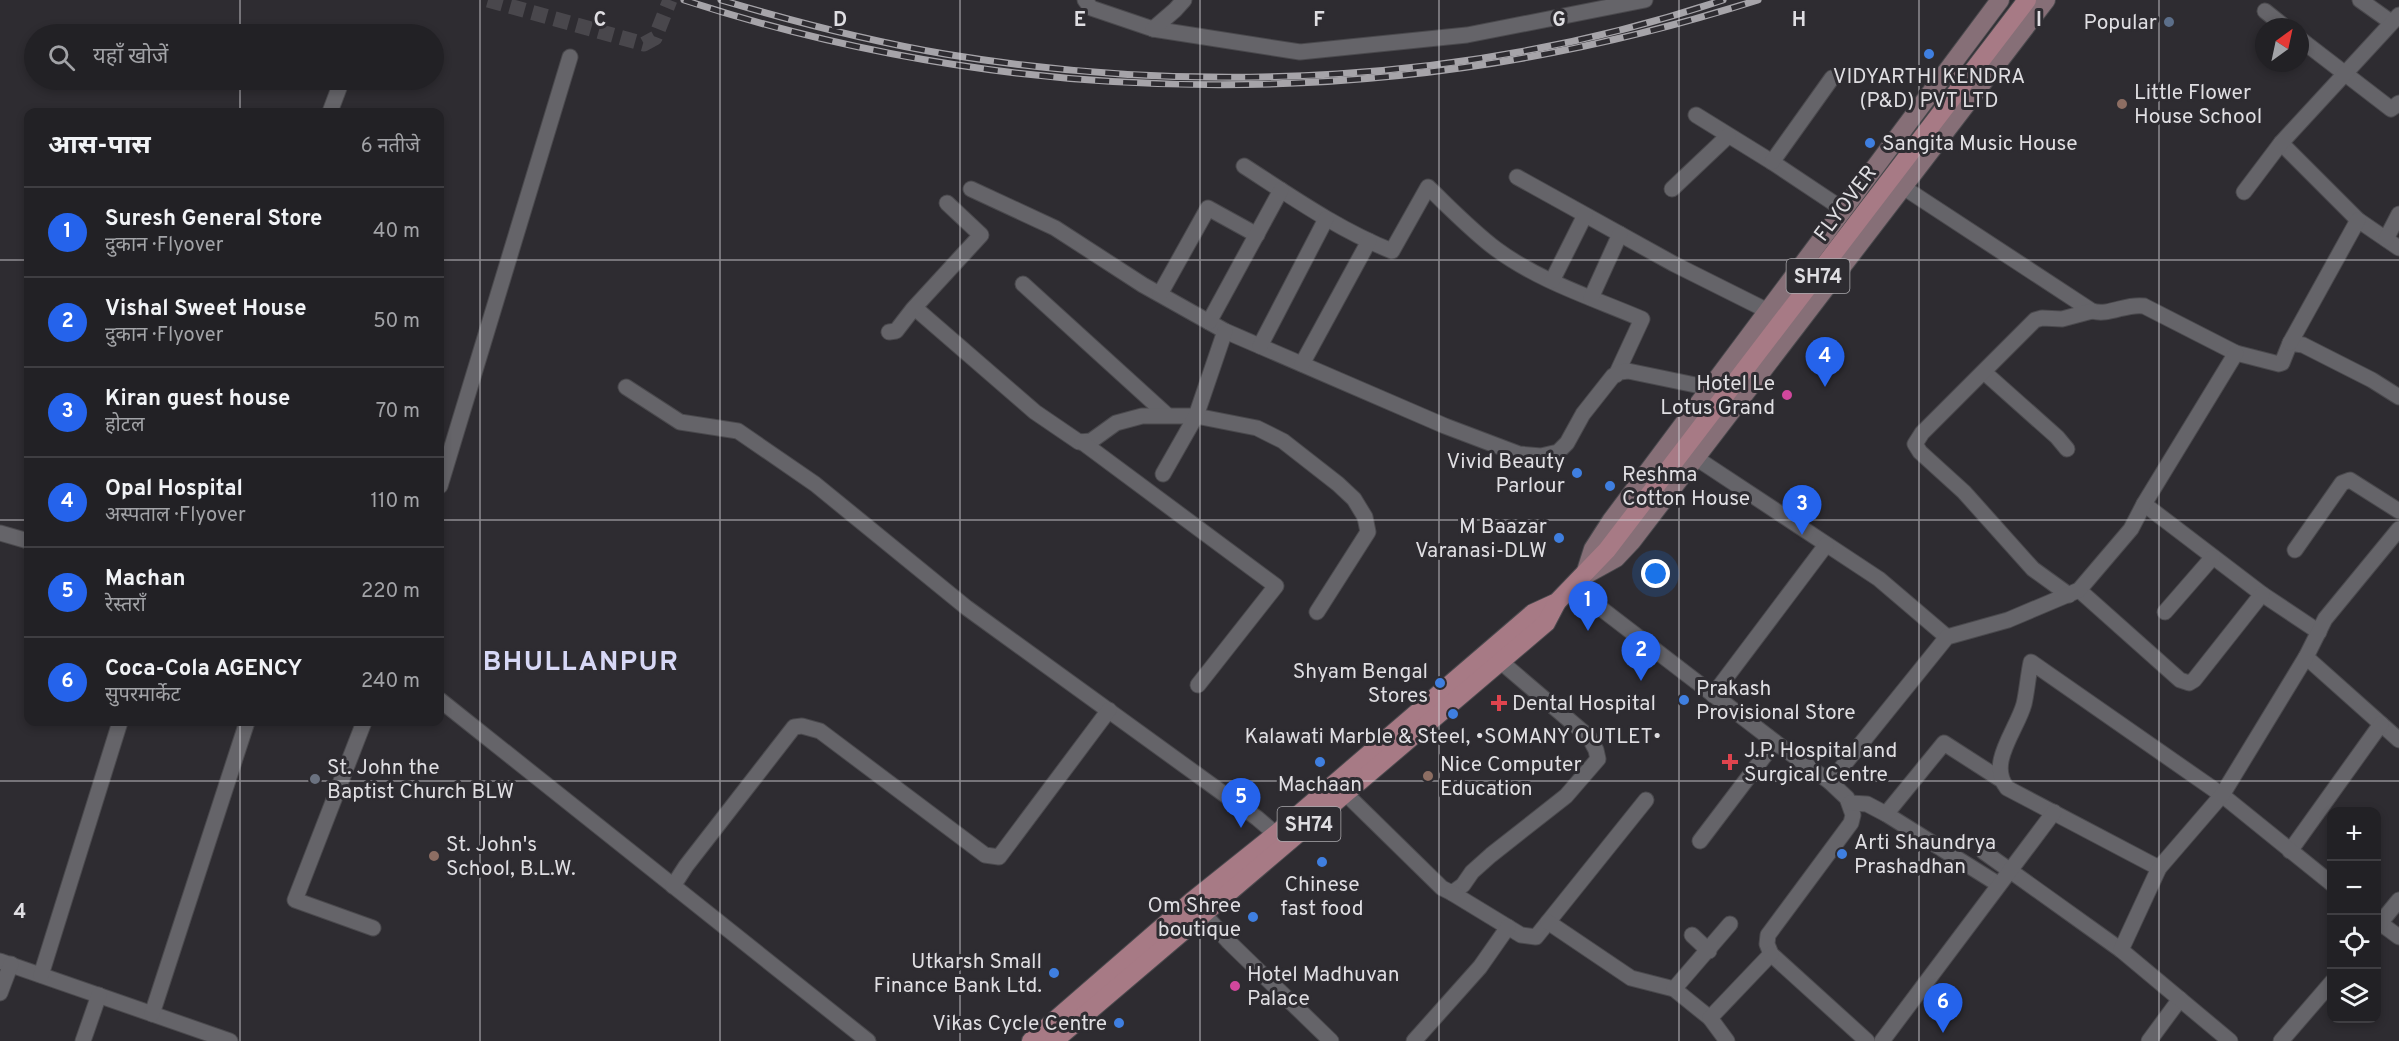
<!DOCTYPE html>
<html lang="hi">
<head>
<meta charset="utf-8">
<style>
  body { margin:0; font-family:Overpass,"Noto Sans Devanagari",sans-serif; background:#2a292d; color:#f1f3f6 }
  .controls { position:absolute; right:18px; bottom:18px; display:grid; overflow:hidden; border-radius:12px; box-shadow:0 3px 9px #0003 }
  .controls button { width:54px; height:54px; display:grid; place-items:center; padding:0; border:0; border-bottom:2px solid #3f3e42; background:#222125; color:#f1f3f6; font:30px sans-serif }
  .compass { position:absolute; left:2255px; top:18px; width:54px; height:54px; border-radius:50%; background:#222125; box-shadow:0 3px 9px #0003; rotate:33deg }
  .you { position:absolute; left:1656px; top:574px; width:21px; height:21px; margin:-15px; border:4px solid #fff; border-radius:50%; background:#1a73e8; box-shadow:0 0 0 9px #1a73e833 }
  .badge { display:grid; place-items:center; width:39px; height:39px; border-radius:50%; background:#2563eb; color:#fff; font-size:20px; font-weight:700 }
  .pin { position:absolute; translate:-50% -50px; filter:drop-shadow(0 2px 3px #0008) }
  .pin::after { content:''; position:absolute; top:32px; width:21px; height:18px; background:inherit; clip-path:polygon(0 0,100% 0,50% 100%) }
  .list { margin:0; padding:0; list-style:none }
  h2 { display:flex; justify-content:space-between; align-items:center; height:78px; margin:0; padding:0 24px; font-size:26px }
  h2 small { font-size:20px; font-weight:400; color:#a2a3a7 }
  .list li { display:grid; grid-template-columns:39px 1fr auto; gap:18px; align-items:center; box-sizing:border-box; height:90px; padding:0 24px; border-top:2px solid #3f3e42 }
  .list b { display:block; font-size:22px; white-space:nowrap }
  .list p { margin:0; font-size:20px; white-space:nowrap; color:#a2a3a7 }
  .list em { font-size:20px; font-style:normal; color:#a2a3a7 }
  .icon { flex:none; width:33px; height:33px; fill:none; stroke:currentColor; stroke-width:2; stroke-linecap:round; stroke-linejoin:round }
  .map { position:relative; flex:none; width:2399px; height:1041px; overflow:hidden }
  .search { position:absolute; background:#222125; box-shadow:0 3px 9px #0003; left:24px; top:24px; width:420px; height:66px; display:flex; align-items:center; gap:15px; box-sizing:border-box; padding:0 21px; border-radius:33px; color:#a2a3a7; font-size:22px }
  .panel { position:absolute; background:#222125; box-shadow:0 3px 9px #0003; left:24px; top:108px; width:420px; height:618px; border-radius:12px }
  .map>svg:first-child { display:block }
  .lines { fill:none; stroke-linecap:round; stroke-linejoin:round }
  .street-tunnel { stroke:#49474c; stroke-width:15; stroke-dasharray:15 8; stroke-linecap:butt }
  .street-casing { stroke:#4a494d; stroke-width:17 }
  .secondary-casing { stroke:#4a494d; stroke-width:20 }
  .primary-casing { stroke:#4a494d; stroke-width:20 }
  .street { stroke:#656469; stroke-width:15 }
  .secondary { stroke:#866f77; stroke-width:18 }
  .primary { stroke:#a77a85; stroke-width:18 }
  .rail-casing { stroke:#a6a4a9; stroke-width:7 }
  .rail { stroke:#2e2c31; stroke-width:4.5; stroke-dasharray:14; stroke-linecap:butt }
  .grid { fill:none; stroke:#dfdee2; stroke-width:1.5; stroke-opacity:0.55 }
  .service-dot { fill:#5c6f8a; stroke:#2e2c31; stroke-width:2 }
  .shop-dot { fill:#3f7fe0; stroke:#2e2c31; stroke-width:2 }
  .education-dot { fill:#8d6e63; stroke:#2e2c31; stroke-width:2 }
  .hotel-dot { fill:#d1479c; stroke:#2e2c31; stroke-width:2 }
  .health-dot { fill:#e0444e; stroke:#2e2c31; stroke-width:2 }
  .worship-dot { fill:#6b7280; stroke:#2e2c31; stroke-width:2 }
  .labels { text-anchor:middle; stroke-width:6; stroke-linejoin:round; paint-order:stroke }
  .shield { fill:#2e2c31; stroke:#aaa9ad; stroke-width:1.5 }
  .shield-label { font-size:20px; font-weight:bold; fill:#dfdee2 }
  .poi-label { font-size:21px; fill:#dfdee2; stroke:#2e2c31; text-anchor:start }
  .street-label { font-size:21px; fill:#dfdee2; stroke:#2e2c31 }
  .district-label { font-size:27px; font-weight:bold; letter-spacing:1.5px; fill:#d7d8f6; stroke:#2e2c31 }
  .grid-label { font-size:20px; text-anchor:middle; font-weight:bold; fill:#dfdee2; stroke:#2e2c31; stroke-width:6; stroke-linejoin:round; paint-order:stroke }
</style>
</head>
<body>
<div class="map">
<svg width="2399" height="1041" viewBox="0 0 2399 1041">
  <rect width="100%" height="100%" fill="#2e2c31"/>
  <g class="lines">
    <polyline class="street-tunnel" points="488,0 644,44 655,38 670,0"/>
    <defs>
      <g id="street">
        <polyline points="1085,0 1091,8 1153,29 1300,52 1467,35 1645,0"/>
        <polyline points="2360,0 2391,22"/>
        <polyline points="2265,11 2285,27"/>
        <polyline points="1153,29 1175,10 1184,0"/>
        <polyline points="2300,39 2391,109 2399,103"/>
        <polyline points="330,112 342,80"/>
        <polyline points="1696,115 1772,162 1844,210"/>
        <polyline points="2281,143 2358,220 2399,248"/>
        <polyline points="1772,162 1832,78"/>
        <path d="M 1244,166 C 1292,197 1339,230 1392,251 L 1428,187 C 1450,208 1472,231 1496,249 C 1539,281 1593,298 1642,319 L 1616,375"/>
        <polyline points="1517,177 1674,264 1768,311"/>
        <path d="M 1903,187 L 2092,311 C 2110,316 2126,303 2144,306 L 2236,353 L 2279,364 L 2282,363 L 2290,343 L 2303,345 L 2372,380 L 2399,397"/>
        <polyline points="971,189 1055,228 1143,285 1225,331 1445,426 1519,454 1541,456 1558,452 1567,443 1583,414 1613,376 1620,372 1628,371 1710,388"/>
        <polyline points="1672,189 1728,136"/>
        <polyline points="2244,192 2281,143 2399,15"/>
        <polyline points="2386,239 2399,214"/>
        <polyline points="1552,281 1585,215"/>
        <polyline points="1023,284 1167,415"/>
        <polyline points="1160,294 1208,208 1257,235"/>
        <polyline points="1591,298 1620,234"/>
        <polyline points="915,308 1035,412 1079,442 1091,441 1116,423 1142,416 1196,416 1257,428 1283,441 1338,484 1354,499 1365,517 1368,532 1317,612"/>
        <polyline points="1209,322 1281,190"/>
        <polyline points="889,332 896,331 913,309 981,235 947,203"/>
        <polyline points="2290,343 2358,220"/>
        <polyline points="1260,346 1326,219"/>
        <polyline points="1302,364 1369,241"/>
        <polyline points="1984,372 2057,437 2067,449"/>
        <polyline points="626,387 680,422 738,431 815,484 967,608 1257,818 1284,841"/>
        <polyline points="1082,442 1276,586 1198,685"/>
        <polyline points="1696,458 1879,579 1947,637"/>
        <polyline points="1163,474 1196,416 1225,331"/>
        <polyline points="440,486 570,57"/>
        <polyline points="2144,504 2262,594 2319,632"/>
        <polyline points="0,533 28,541"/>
        <polyline points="2295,550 2342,483 2350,480 2399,511"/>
        <polyline points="1573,587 1775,742 1830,782 1847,798 1853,815 1851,823 1768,935 1767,944 1771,954 1867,1041"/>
        <polyline points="2079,590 2180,680 2189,683 2194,680 2262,594"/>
        <polyline points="2069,595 2033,569 1964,492 1920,452 1915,444 1922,433 2035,320 2042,318 2062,319 2092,311"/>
        <polyline points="2165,612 2212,558"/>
        <polyline points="2306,657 2399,740"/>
        <polyline points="1713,695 1826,545"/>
        <polyline points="440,700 868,1041"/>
        <polyline points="364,722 295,900 373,928"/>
        <polyline points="1830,782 1947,637 2008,620 2079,590 2131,529 2144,504 2236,353"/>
        <polyline points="1345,793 1442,888 1452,893 1463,885 1472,872 1491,855 1566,796 1598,759 1596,750 1589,737 1500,661"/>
        <polyline points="1850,803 1867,804 1886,814 1998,884"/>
        <polyline points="1886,814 1944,743 2000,779"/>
        <polyline points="1700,841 1775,742"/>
        <polyline points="2290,851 2381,724"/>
        <polyline points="1984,852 2121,950"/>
        <path d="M 2159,868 L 2007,788 C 1987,763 2017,730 2024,704 C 2027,691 2028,676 2031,662 L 2222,795 L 2332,884"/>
        <polyline points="673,886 686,866 794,727 802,726 820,731 985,855 999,857 1109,710"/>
        <polyline points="1452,893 1521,935 1536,937 1646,800"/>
        <polyline points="1203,913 1229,942 1331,1041"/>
        <polyline points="2376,920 2399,937"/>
        <polyline points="1548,922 1631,978 1674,989 1710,1018"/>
        <polyline points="2376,928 2399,900"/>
        <polyline points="1692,935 1709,951"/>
        <polyline points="0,961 230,1041"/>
        <polyline points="41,975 120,722"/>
        <polyline points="1674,989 1730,924"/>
        <polyline points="0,993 11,964"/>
        <polyline points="152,1014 247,722"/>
        <polyline points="83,1041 99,995"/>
        <polyline points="1414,1041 1480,967 1508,927"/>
        <polyline points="1727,1041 1710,1018 1771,954"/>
        <polyline points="1882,1041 2054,812"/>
        <polyline points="2149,1041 2180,999"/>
        <polyline points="2230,1041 2121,950 2159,868 2222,795 2306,657 2325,619 2399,529"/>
        <polyline points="2281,1041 2332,982"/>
      </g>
      <g id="secondary">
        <polyline points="1585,574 1593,549 1611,521 2000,0"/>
        <polyline points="1587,574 1616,558 1632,541 2046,0"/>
      </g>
      <g id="primary">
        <polyline points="1031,1041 1192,901 1277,833 1533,613 1557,602 1607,550 2027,0"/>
        <polyline points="1054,1041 1546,623 1557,602"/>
      </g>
    </defs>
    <use href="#street" class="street-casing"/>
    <use href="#secondary" class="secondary-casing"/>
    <use href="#primary" class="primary-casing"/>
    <use href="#street" class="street"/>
    <use href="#secondary" class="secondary"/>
    <use href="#primary" class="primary"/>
    <defs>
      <g id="rail">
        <path d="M 684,0 C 1033,114 1408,112 1758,0"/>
        <path d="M 721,0 C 795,22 869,41 945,54 C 1202,96 1475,83 1723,0"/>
      </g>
    </defs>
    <use href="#rail" class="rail-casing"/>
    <use href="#rail" class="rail"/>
  </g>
  <path class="grid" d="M 240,0 L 240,34M 480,0 L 480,1041M 720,0 L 720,1041M 960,0 L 960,1041M 1200,0 L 1200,1041M 1439,0 L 1439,1041M 1679,0 L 1679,1041M 1919,0 L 1919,1041M 2159,0 L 2159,1041M 240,80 L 240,112M 0,260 L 28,260M 440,260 L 2399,260M 0,520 L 28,520M 440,520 L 2399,520M 240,722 L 240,1041M 0,781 L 2399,781"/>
  <circle class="service-dot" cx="2169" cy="22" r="6"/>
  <g class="shop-dot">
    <circle cx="1929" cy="54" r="6"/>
    <circle cx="1870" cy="143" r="6"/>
    <circle cx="1577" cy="473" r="6"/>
    <circle cx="1610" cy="486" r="6"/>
    <circle cx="1559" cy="538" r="6"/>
    <circle cx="1440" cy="683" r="6"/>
    <circle cx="1684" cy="700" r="6"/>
    <circle cx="1453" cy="714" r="6"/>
    <circle cx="1320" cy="762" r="6"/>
    <circle cx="1842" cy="854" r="6"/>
    <circle cx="1322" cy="862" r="6"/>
    <circle cx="1253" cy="917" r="6"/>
    <circle cx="1054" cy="973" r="6"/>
    <circle cx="1119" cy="1023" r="6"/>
  </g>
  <g class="education-dot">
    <circle cx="2122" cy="104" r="6"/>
    <circle cx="1428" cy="776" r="6"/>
    <circle cx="434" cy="856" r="6"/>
  </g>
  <g class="hotel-dot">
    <circle cx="1787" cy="395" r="6"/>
    <circle cx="1235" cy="986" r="6"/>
  </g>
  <g class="health-dot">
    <path d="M1496 694h6v6h6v6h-6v6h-6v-6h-6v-6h6z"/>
    <path d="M1727 753h6v6h6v6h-6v6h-6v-6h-6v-6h6z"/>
  </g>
  <circle class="worship-dot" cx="315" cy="779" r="6"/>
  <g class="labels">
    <g class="shield">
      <rect x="1786.5" y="259" width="63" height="34" rx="4.5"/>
      <rect x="1277.5" y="807" width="63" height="34" rx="4.5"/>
    </g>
    <g class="shield-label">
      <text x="1818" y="283">SH74</text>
      <text x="1309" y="831">SH74</text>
    </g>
    <g class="poi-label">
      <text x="2157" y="29" text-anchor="end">Popular</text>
      <text x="1929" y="83" text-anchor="middle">VIDYARTHI KENDRA<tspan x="1929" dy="24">(P&amp;D) PVT LTD</tspan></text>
      <text x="2134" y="99">Little Flower<tspan x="2134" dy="24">House School</tspan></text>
      <text x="1882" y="150">Sangita Music House</text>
      <text x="1775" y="390" text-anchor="end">Hotel Le<tspan x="1775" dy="24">Lotus Grand</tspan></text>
      <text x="1565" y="468" text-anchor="end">Vivid Beauty<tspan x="1565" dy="24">Parlour</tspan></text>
      <text x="1622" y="481">Reshma<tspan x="1622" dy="24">Cotton House</tspan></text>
      <text x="1547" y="533" text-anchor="end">M Baazar<tspan x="1547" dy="24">Varanasi-DLW</tspan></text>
      <text x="1428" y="678" text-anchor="end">Shyam Bengal<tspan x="1428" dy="24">Stores</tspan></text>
      <text x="1696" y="695">Prakash<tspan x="1696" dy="24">Provisional Store</tspan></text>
      <text x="1512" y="710">Dental Hospital</text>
      <text x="1453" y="743" text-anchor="middle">Kalawati Marble &amp; Steel, •SOMANY OUTLET•</text>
      <text x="1744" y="757">J.P. Hospital and<tspan x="1744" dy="24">Surgical Centre</tspan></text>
      <text x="1440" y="771">Nice Computer<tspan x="1440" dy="24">Education</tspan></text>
      <text x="327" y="774">St. John the<tspan x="327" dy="24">Baptist Church BLW</tspan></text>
      <text x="1320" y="791" text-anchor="middle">Machaan</text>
      <text x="1854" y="849">Arti Shaundrya<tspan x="1854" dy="24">Prashadhan</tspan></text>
      <text x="446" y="851">St. John's<tspan x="446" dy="24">School, B.L.W.</tspan></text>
      <text x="1322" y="891" text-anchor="middle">Chinese<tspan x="1322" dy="24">fast food</tspan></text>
      <text x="1241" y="912" text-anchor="end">Om Shree<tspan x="1241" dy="24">boutique</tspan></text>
      <text x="1042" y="968" text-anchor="end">Utkarsh Small<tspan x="1042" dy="24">Finance Bank Ltd.</tspan></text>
      <text x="1247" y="981">Hotel Madhuvan<tspan x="1247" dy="24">Palace</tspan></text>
      <text x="1107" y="1030" text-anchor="end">Vikas Cycle Centre</text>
    </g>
    <g class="street-label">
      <text transform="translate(1845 203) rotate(-53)" y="7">FLYOVER</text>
    </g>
    <g class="district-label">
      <text x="581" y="670">BHULLANPUR</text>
    </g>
  </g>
  <g class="grid-label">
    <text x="600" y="26">C</text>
    <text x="840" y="26">D</text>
    <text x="1080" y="26">E</text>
    <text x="1319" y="26">F</text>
    <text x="1559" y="26">G</text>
    <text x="1799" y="26">H</text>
    <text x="2039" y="26">I</text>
    <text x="20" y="918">4</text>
  </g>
</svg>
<div class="controls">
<button>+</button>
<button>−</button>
<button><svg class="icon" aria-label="locate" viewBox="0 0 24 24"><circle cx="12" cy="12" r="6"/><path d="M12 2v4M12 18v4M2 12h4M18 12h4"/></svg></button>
<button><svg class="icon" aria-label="layers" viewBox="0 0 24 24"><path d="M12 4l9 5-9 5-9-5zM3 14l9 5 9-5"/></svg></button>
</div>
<svg class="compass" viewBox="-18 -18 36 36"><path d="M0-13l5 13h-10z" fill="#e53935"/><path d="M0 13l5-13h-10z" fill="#a2a3a7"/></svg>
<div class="you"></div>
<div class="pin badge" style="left:1588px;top:631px">1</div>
<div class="pin badge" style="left:1641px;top:681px">2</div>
<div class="pin badge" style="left:1802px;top:535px">3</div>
<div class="pin badge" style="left:1825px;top:387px">4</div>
<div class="pin badge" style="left:1241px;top:828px">5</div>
<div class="pin badge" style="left:1943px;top:1033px">6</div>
<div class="search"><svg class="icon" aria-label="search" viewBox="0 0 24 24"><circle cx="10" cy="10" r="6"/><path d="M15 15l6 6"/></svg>यहाँ खोजें</div>
<section class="panel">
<h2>आस-पास<small>6 नतीजे</small></h2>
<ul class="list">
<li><span class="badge">1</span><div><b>Suresh General Store</b><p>दुकान · Flyover</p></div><em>40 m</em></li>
<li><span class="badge">2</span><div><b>Vishal Sweet House</b><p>दुकान · Flyover</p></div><em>50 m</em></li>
<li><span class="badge">3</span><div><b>Kiran guest house</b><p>होटल</p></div><em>70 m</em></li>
<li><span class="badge">4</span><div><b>Opal Hospital</b><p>अस्पताल · Flyover</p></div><em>110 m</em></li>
<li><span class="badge">5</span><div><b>Machan</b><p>रेस्तराँ</p></div><em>220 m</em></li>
<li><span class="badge">6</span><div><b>Coca-Cola AGENCY</b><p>सुपरमार्केट</p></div><em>240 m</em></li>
</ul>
</section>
</div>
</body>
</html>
